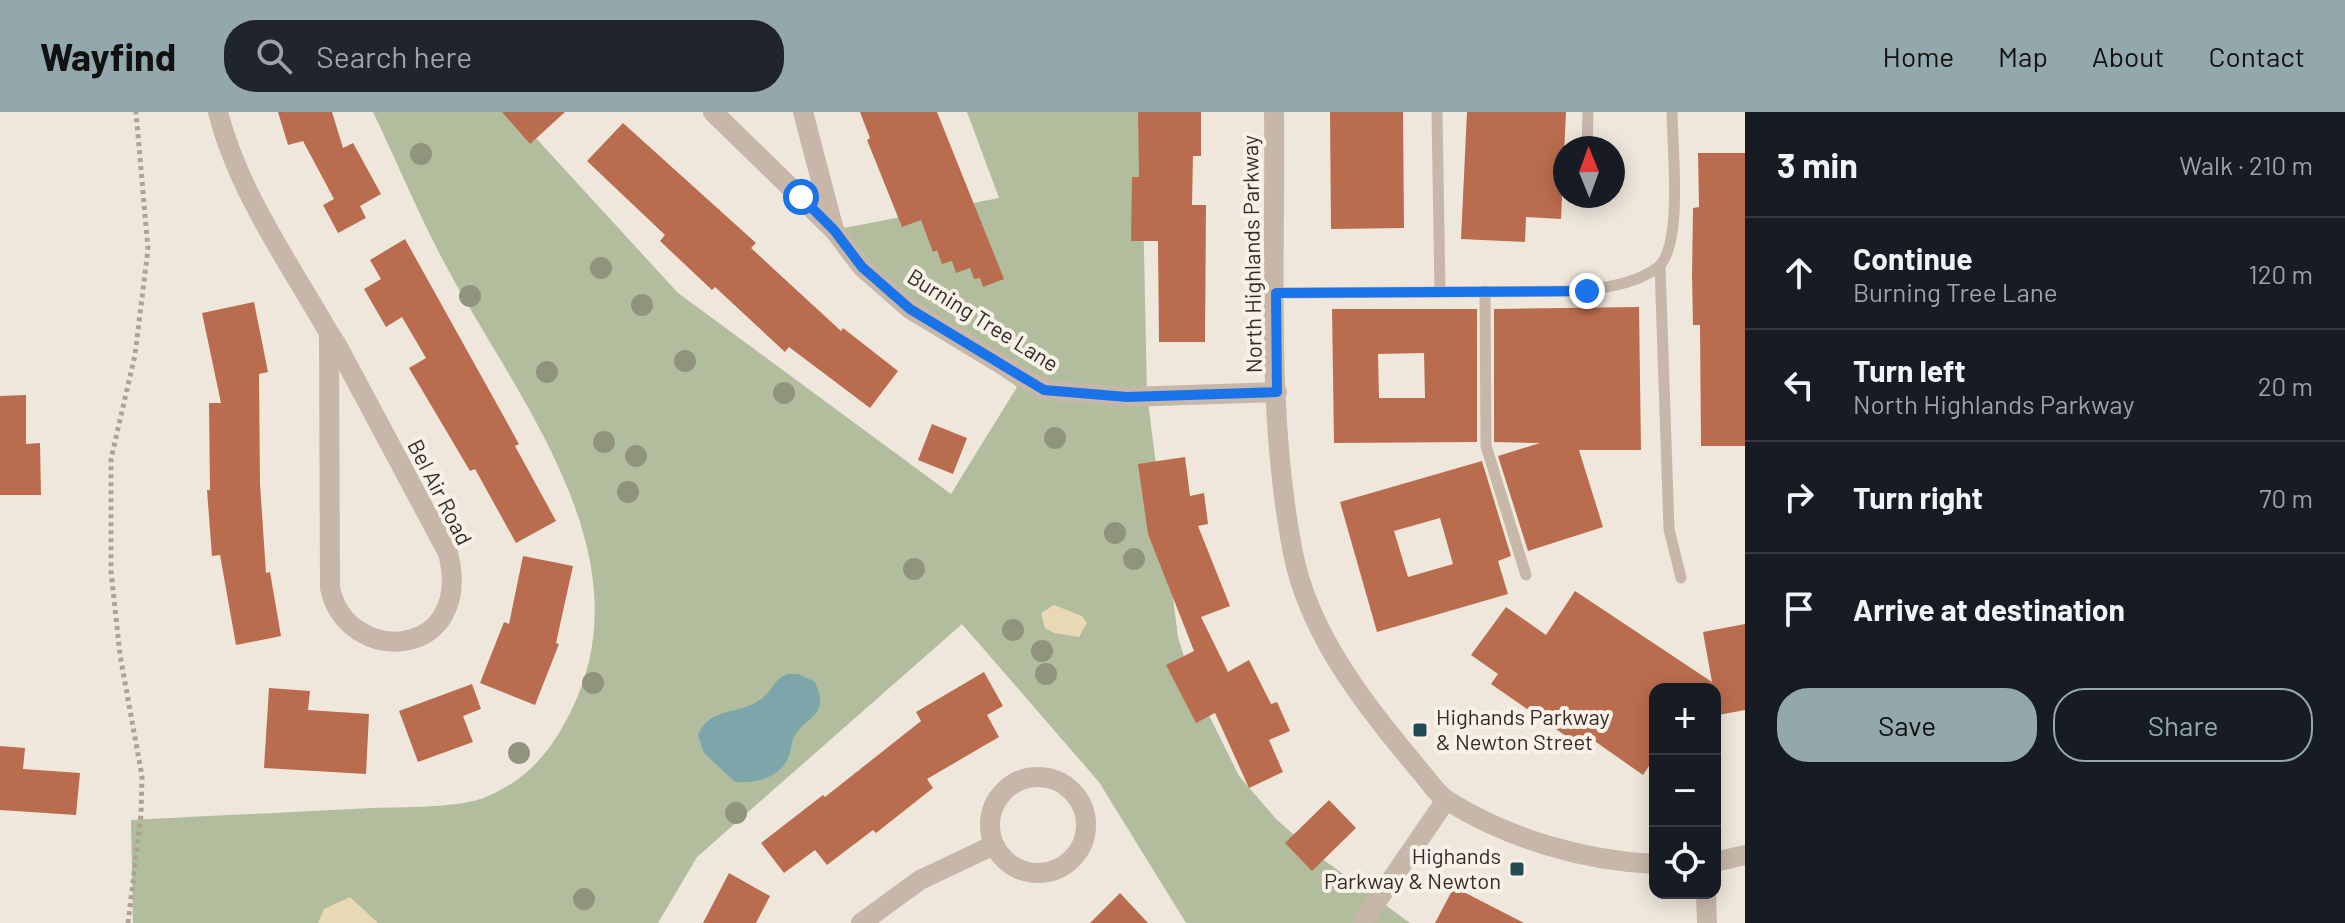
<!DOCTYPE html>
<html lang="en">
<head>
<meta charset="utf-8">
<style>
  body { margin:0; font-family:Barlow,sans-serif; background:#20242c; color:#f1f3f6 }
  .controls { position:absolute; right:24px; bottom:24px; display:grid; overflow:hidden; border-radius:16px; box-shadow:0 4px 20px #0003 }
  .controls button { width:72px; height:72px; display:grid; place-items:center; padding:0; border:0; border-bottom:2px solid #363941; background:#171b24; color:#f1f3f6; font:40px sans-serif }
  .compass { position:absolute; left:1553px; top:24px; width:72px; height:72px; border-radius:50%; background:#171b24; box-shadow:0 4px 20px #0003; rotate:359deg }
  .stop { position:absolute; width:24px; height:24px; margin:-18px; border:6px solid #1a73e8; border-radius:50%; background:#fff }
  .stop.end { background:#1a73e8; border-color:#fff; box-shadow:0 2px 8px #0008 }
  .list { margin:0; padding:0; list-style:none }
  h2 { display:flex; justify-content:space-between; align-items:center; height:104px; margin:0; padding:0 32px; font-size:34px }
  h2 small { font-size:26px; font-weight:400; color:#9ea1a6 }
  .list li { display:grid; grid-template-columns:52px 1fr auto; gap:24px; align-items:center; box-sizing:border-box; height:112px; padding:0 32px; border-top:2px solid #363941 }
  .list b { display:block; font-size:30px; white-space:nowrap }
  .list p { margin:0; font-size:26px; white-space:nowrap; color:#9ea1a6 }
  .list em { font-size:26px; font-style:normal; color:#9ea1a6 }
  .actions { display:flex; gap:16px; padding:24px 32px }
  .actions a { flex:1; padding:18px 0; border:2px solid #93a8ac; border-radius:32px; text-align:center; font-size:28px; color:#93a8ac }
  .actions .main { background:#93a8ac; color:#111 }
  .icon { flex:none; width:44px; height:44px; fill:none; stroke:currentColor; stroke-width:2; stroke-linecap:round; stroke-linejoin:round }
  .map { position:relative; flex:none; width:1745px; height:811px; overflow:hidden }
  header { display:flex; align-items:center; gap:48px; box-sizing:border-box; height:112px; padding:0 40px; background:#93a8ac; color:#111 }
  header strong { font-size:38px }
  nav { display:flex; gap:44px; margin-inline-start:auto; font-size:28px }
  .search { width:560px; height:72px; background:#20242c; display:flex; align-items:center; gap:20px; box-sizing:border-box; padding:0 28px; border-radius:32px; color:#9ea1a6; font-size:30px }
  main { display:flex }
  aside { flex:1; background:#171b24 }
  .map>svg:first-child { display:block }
  .green { fill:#b1bd9d }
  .sand { fill:#e8d8b5 }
  .water { fill:#7da6aa }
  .building { fill:#ba6d4e; fill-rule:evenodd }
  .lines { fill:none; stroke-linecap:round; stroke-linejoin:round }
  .path { stroke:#b2a193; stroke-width:5; stroke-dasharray:4 4; stroke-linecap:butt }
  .service { stroke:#c6b7a9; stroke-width:11 }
  .minor { stroke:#c6b7a9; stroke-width:20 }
  .tree { fill:#90947c }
  .route { stroke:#1a73e8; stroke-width:10 }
  .poi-dot { fill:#214c51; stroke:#f7f1e7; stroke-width:3 }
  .labels { text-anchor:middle; stroke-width:8; stroke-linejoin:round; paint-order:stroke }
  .street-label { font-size:22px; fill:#342c28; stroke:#f7f1e7 }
  .poi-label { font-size:22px; fill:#342c28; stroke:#f7f1e7; text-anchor:start }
</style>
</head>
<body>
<header>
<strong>Wayfind</strong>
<div class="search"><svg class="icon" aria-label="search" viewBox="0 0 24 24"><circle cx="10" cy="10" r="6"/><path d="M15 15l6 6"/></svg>Search here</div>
<nav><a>Home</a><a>Map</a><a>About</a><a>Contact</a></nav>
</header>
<main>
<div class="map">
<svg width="1745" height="811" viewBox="0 0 1745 811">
  <rect width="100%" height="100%" fill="#efe7dc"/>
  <path class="green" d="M 373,0 L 512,0 L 678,181 L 951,382 L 1017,275 L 910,197 L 834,118 L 999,86 L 967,0 L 1141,0 L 1147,282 L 1178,525 L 1191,567 L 1239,664 L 1277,708 L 1317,743 L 1410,811 L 1186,811 L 1099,670 L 962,512 L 697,745 L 658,811 L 133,811 L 131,708 C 211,704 292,700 372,696 C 401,695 461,696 486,685 C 529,667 552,638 572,597 C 646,445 522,293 451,163 C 422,111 399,54 373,0 Z"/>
  <g class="sand">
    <polygon points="1054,493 1082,504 1087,511 1079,525 1054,521 1045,516 1041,501"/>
    <polygon points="350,785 378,811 318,811 324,797"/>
  </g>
  <path class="water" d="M 788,562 L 798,562 L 815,570 C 831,607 805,602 793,627 C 791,633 791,640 788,646 C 779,666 755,672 735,670 L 704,641 L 698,623 C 711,593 739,604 761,587 C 773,579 773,567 788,562 Z"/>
  <g class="building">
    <polygon points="278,0 332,0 343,36 353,31 381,82 360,94 366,106 338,121 323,93 334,87 303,29 288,33"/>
    <polygon points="502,0 565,0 530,32"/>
    <polygon points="860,0 937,0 1004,167 983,175 980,166 974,167 970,156 956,161 952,149 942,152 937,138 933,140 921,108 902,115 867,28 870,26"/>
    <polygon points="1138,0 1201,0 1201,44 1193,44 1192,93 1206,93 1205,230 1159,230 1158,129 1131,129 1132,65 1139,65"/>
    <polygon points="1330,0 1403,0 1404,116 1331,117"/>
    <polygon points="1467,0 1566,0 1561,107 1526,105 1525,130 1461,127"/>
    <polygon points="623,11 756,131 751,136 841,219 843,216 898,259 870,296 789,235 785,240 715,175 712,178 660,129 665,123 587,49"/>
    <polygon points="1698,41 1745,41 1745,334 1701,334 1700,213 1693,213 1692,164 1693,96 1699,95"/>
    <polygon points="405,127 519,332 515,334 556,409 516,431 475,357 470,359 409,256 426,246 402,205 386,215 364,177 381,167 370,148"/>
    <polygon points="254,190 268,260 259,262 260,372 266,461 270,460 281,524 236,533 220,443 212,444 207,378 210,378 209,291 221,291 202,201"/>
    <polygon points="1639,195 1641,338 1579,338 1603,415 1528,439 1498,344 1540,331 1494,330 1494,197"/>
    <path d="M 1332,197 L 1477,197 L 1477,330 L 1334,331 ZM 1424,241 L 1425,286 L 1379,286 L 1378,242 Z"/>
    <polygon points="26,283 26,332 40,331 41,383 0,383 0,284"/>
    <polygon points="932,312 967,326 953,362 918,348"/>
    <polygon points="1185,345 1190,384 1204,381 1208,412 1198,414 1230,494 1201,505 1228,560 1249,548 1271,592 1277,590 1290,619 1269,628 1283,660 1249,676 1215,601 1196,611 1166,553 1194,539 1148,422 1138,352"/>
    <path d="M 1482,349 L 1511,444 L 1498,449 L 1508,482 L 1377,520 L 1340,390 ZM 1440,406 L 1453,452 L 1408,465 L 1394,419 Z"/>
    <polygon points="523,444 573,454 556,531 559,532 535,593 480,571 504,510 509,512"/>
    <polygon points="1575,479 1712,570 1703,520 1745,512 1745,598 1718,603 1715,577 1655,577 1655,645 1643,663 1586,623 1579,633 1491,572 1498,562 1471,543 1506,495 1546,523"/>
    <polygon points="984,560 1003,594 987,603 999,625 927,667 933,676 876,721 873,718 827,753 815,738 784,761 761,731 823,683 825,685 921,609 916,600"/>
    <polygon points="472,572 481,597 463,604 473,630 418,650 399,599"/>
    <polygon points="269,576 310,579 308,598 369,602 366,662 264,656"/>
    <polygon points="0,634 25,636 23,657 80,661 76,703 0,698"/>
    <polygon points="1329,688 1356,716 1312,759 1285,731"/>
    <polygon points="729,761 770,784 756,811 703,811"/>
    <polygon points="1454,775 1524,811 1435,811"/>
    <polygon points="1120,781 1148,811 1090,811"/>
  </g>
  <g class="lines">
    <polyline class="path" points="128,811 141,703 142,664 120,543 111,459 111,347 135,243 148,137 136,0"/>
    <g class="service">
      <polyline points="1437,0 1440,180"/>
      <polyline points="1587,36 1588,0"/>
      <polyline points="1585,87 1585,84"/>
      <polyline points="1660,154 1669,417 1681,466"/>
      <polyline points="1485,179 1486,334 1526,463"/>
      <path d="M 1276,181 L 1587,179 C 1611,174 1636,171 1657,156 C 1684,136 1672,33 1672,0"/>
    </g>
    <g class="minor">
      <path d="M 218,0 C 238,79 289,151 329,221 L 338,235 L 448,441 C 475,548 347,556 330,476 L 329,221"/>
      <polyline points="713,0 834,118 862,155 910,197 1044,278 1127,285 1277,280"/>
      <polyline points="803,0 834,118"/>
      <path d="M 1274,0 C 1276,145 1265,298 1293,441 C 1309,522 1364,592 1416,654 C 1426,665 1436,682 1448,689 C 1509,727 1585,749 1655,752"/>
      <circle cx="1038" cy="713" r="48"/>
      <polyline points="1715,750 1745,743"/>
      <polyline points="1706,781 1707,811"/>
      <polyline points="861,811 920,768 994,733"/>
      <polyline points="1362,811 1446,688"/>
    </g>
  </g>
  <g class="tree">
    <circle cx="421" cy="42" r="11"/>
    <circle cx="601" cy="156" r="11"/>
    <circle cx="470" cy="184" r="11"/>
    <circle cx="642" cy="193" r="11"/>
    <circle cx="685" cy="249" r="11"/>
    <circle cx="547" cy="260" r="11"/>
    <circle cx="784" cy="281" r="11"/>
    <circle cx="1055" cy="326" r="11"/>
    <circle cx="604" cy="330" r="11"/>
    <circle cx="636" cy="344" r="11"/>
    <circle cx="628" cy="380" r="11"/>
    <circle cx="1115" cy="421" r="11"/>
    <circle cx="1134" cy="447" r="11"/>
    <circle cx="914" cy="457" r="11"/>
    <circle cx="1013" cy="518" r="11"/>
    <circle cx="1042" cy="539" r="11"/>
    <circle cx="1046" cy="562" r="11"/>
    <circle cx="593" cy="571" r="11"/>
    <circle cx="519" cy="641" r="11"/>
    <circle cx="736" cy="701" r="11"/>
    <circle cx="584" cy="787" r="11"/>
  </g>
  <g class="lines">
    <polyline class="route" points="801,85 834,118 862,155 910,197 1044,278 1127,285 1277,280 1276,181 1587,179"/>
  </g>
  <g class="poi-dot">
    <rect x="1412" y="610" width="16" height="16" rx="4"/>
    <rect x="1509" y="749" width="16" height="16" rx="4"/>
  </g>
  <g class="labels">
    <g class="street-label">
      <text transform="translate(1252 142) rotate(-91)" y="8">North Highlands Parkway</text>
      <text transform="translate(983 208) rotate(32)" y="8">Burning Tree Lane</text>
      <text transform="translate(440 380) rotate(63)" y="8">Bel Air Road</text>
    </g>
    <g class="poi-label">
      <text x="1436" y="613">Highands Parkway<tspan x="1436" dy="25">&amp; Newton Street</tspan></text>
      <text x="1501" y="752" text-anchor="end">Highands<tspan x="1501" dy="25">Parkway &amp; Newton</tspan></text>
    </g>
  </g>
</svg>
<div class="controls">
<button>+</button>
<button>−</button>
<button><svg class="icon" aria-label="locate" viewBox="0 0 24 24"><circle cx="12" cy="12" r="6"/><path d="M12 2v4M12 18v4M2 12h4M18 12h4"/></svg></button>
</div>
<svg class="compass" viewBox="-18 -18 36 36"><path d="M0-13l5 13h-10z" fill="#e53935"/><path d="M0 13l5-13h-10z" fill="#9ea1a6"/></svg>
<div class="stop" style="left:801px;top:85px"></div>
<div class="stop end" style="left:1587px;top:179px"></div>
</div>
<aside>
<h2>3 min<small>Walk · 210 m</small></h2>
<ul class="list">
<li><svg class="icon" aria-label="ahead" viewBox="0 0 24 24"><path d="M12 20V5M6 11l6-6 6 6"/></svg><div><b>Continue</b><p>Burning Tree Lane</p></div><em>120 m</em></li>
<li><svg class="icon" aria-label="left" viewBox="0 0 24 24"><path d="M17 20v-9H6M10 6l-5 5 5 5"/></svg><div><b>Turn left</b><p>North Highlands Parkway</p></div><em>20 m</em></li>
<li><svg class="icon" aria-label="right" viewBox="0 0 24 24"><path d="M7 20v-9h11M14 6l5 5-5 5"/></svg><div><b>Turn right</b></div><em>70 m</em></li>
<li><svg class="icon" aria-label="arrive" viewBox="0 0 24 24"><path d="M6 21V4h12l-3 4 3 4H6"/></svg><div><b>Arrive at destination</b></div></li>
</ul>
<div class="actions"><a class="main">Save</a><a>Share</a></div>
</aside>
</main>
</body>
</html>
